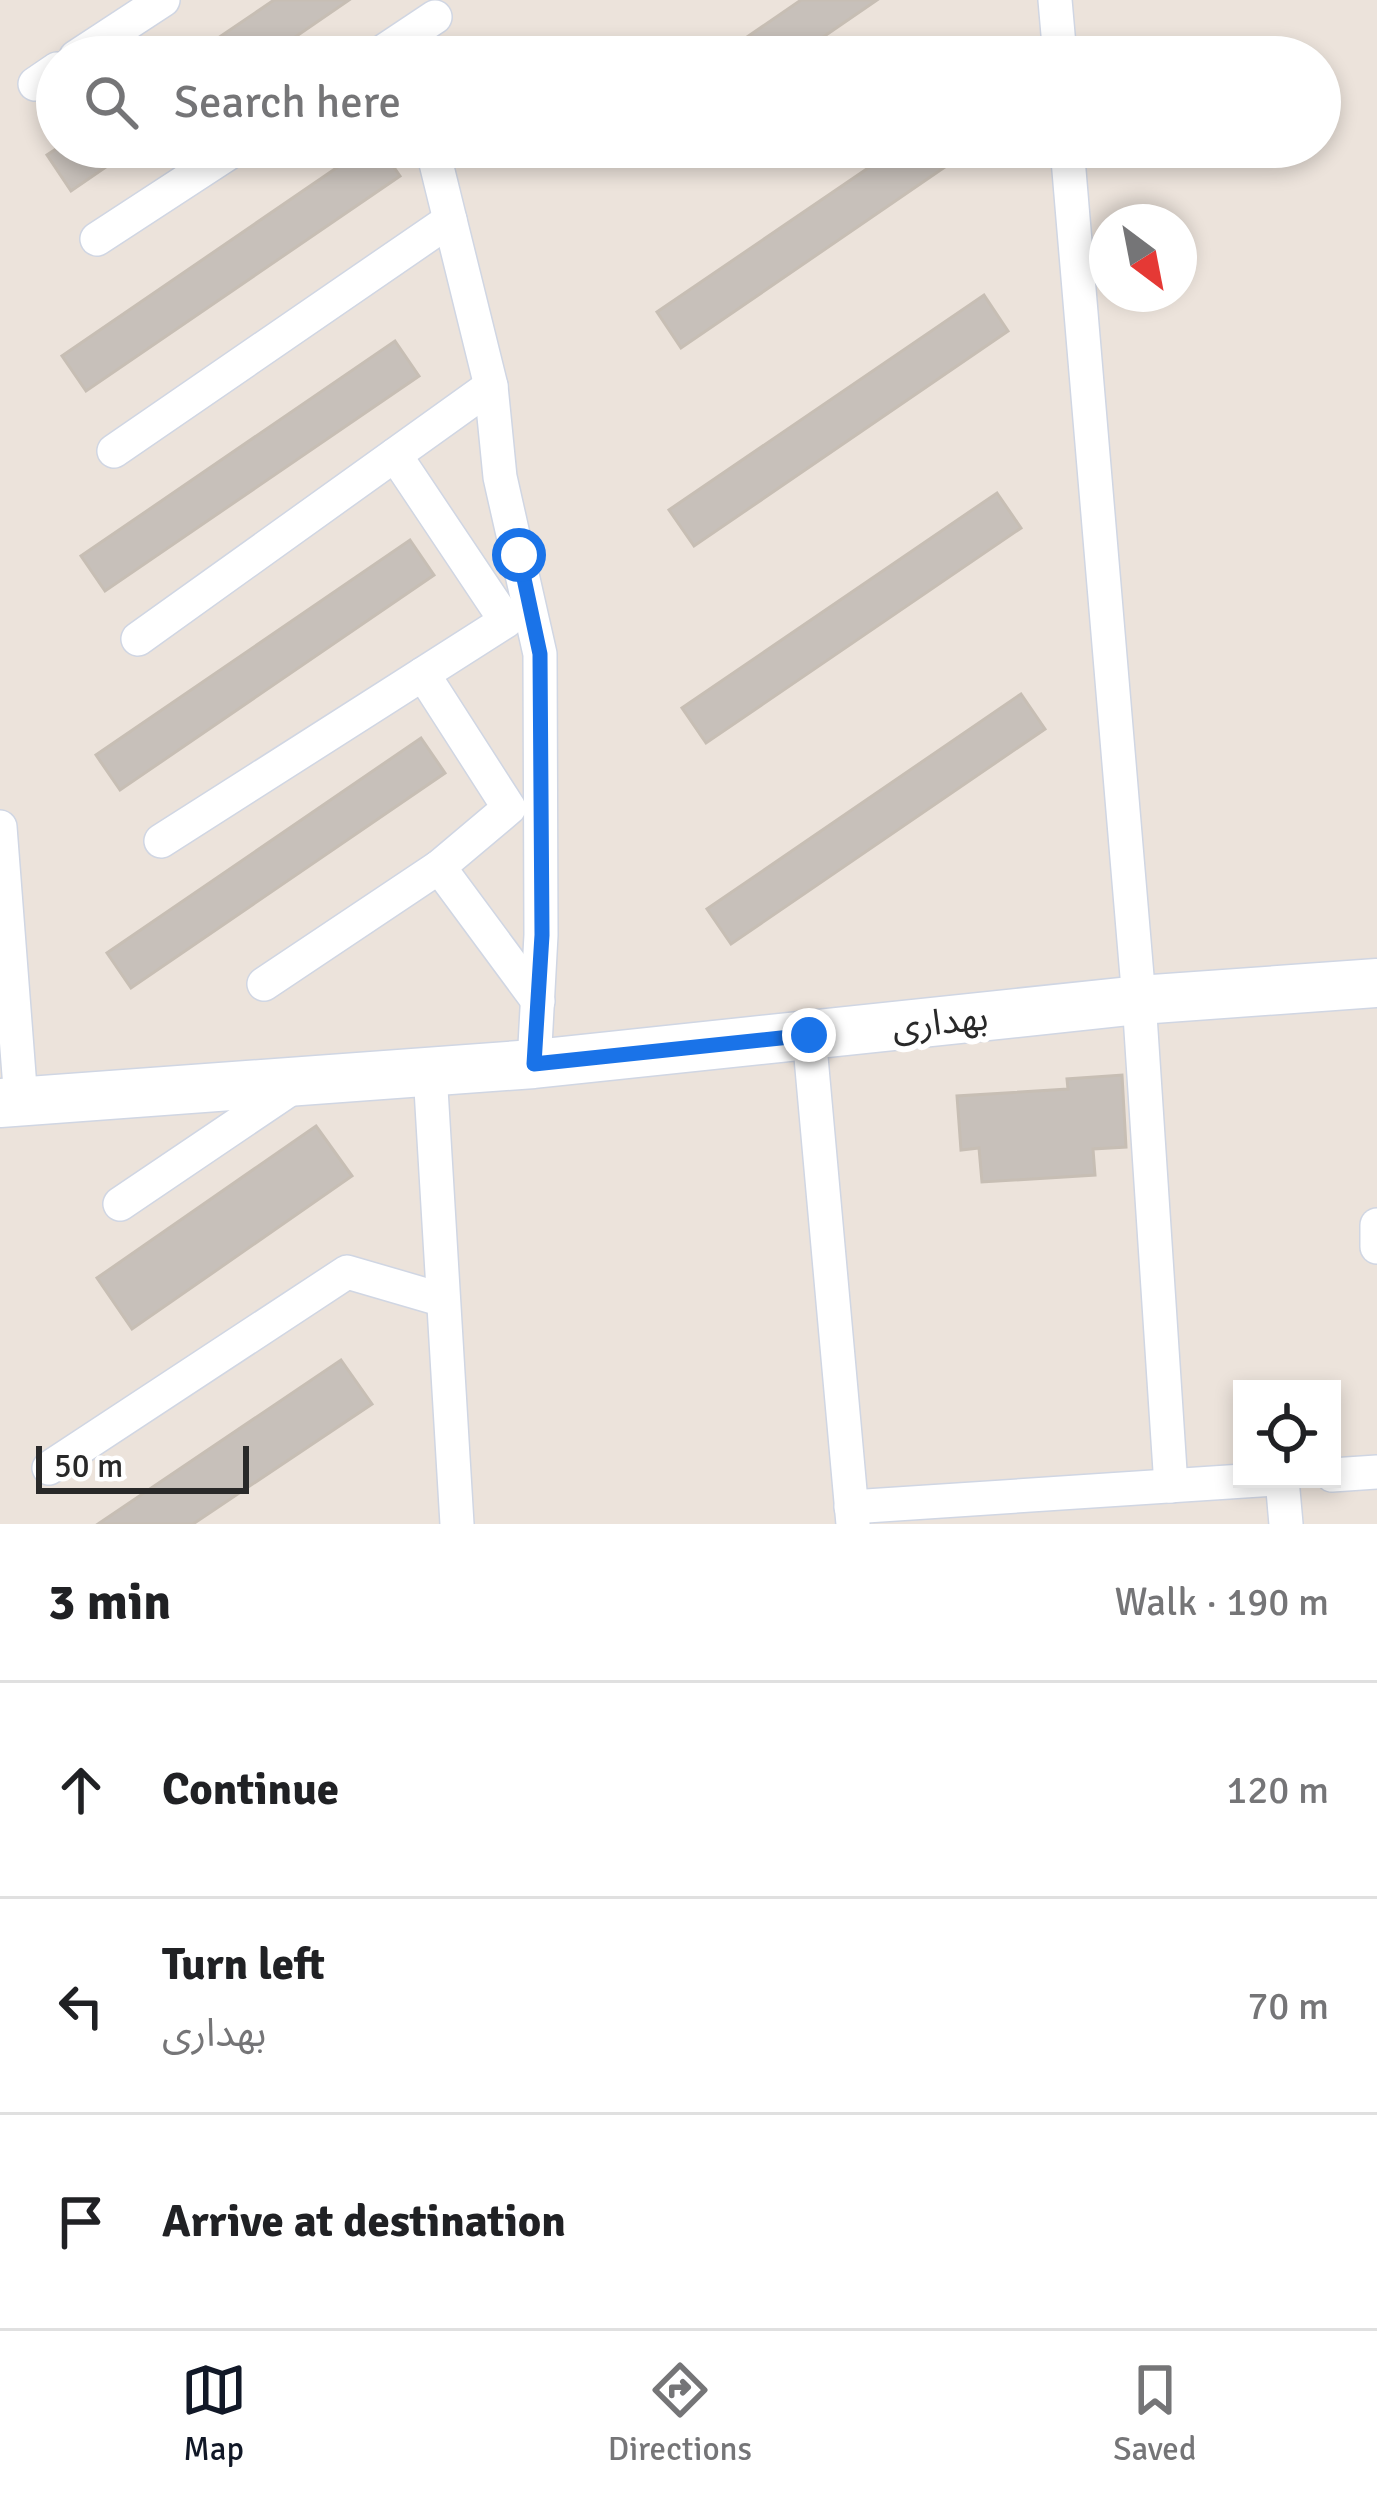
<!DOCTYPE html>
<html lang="en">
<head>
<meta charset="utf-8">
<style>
  body { margin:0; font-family:Signika,"Noto Sans Arabic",sans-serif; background:#f6f6f6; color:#202124 }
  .controls { position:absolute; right:36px; bottom:36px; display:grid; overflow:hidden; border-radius:0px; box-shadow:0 6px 18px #0003 }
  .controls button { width:108px; height:108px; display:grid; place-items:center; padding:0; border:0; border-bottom:3px solid #e0e0e0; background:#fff; color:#202124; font:60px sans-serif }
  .compass { position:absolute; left:1089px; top:204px; width:108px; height:108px; border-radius:50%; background:#fff; box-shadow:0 6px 18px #0003; rotate:148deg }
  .scale { position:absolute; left:36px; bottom:30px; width:213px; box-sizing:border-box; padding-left:12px; border:6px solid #292929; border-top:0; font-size:33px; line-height:42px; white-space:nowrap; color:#292929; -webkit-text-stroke:9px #fff; paint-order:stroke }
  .stop { position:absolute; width:36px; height:36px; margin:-27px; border:9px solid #1a73e8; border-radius:50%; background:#fff }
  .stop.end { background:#1a73e8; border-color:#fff; box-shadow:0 3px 12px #0008 }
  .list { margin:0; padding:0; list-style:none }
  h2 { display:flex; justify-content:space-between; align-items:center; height:156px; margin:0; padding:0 48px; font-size:51px }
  h2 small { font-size:39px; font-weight:400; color:#757577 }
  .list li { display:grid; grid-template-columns:78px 1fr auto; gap:36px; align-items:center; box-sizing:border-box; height:216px; padding:0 48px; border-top:3px solid #e0e0e0 }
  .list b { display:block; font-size:45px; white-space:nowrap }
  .list p { margin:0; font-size:39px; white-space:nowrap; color:#757577 }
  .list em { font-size:39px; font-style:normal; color:#757577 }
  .icon { flex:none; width:66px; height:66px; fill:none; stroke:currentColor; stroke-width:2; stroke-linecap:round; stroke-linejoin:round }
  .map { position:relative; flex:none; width:1377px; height:1524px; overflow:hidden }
  .search { position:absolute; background:#fff; box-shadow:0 6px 18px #0003; left:36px; right:36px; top:36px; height:132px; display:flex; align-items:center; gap:30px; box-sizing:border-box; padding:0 42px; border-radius:66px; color:#757577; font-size:45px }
  .sheet { height:804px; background:#fff }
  nav { display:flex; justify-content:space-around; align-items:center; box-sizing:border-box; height:168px; border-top:3px solid #e0e0e0; background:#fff; font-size:33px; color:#757577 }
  nav a { display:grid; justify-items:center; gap:6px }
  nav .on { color:#111827 }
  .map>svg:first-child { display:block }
  .building { fill:#c7c0ba; stroke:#c7beb4; stroke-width:3 }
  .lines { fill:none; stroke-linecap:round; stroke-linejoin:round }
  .street-casing { stroke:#d0d6e3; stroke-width:36 }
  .secondary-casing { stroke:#d0d6e3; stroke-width:51 }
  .street { stroke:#fff; stroke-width:33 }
  .secondary { stroke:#fff; stroke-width:48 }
  .route { stroke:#1a73e8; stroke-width:15 }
  .labels { text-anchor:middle; stroke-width:12; stroke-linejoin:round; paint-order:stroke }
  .street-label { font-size:36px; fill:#292929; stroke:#fff }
</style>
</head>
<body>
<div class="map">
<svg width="1377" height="1524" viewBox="0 0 1377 1524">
  <rect width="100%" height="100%" fill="#ece3db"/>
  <g class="building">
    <polygon points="274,0 349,0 266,57 190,57"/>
    <polygon points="801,0 877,0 794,57 718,57"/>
    <polygon points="59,147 135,147 71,191 47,155"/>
    <polygon points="367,147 380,147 400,176 86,391 62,356"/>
    <polygon points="899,147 974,147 681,348 657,312"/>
    <polygon points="984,295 1008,331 694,546 669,510"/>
    <polygon points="395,341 419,376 105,591 81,556"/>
    <polygon points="997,493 1021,528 706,743 682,708"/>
    <polygon points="410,540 434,575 120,790 96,755"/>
    <polygon points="1021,694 1045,729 731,944 707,909"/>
    <polygon points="421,738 445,773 131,988 107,953"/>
    <polygon points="1122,1075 1126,1147 1093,1149 1095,1175 982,1182 979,1148 961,1150 957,1096 1068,1089 1067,1079"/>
    <polygon points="316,1126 352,1176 132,1329 97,1278"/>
    <polygon points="341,1360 372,1404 193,1524 98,1524"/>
  </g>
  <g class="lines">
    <defs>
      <g id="street">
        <polyline points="1055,0 1060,57"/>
        <polyline points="76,57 163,0"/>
        <polyline points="375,57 435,17"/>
        <polyline points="35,84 57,69"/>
        <polyline points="432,147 491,386 500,477 540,654 541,935 534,1064"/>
        <polyline points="1067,147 1139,1000 1171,1486"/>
        <polyline points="97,239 238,147"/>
        <polyline points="114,451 450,220"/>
        <polyline points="138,639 491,386"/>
        <polyline points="0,827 21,1101"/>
        <polyline points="161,841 506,621 395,455"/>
        <polyline points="439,867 538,1001"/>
        <polyline points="264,984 439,867 509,808 423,674"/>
        <polyline points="809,1035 853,1524"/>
        <polyline points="430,1072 457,1524"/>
        <polyline points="120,1204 296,1085"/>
        <polyline points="1377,1225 1377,1247"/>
        <polyline points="49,1468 347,1272 443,1300"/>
        <polyline points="1332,1475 1377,1472"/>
        <polyline points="1282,1479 1286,1524"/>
        <polyline points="851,1507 1274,1479"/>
      </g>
      <polyline id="secondary" points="0,1103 534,1064 1139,1000 1377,983"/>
    </defs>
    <use href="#street" class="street-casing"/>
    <use href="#secondary" class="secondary-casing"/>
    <use href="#street" class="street"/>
    <use href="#secondary" class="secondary"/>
  </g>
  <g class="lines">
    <polyline class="route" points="519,555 540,654 542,935 534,1064 809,1035"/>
  </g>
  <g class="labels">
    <g class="street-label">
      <text transform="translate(940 1021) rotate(-6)" y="13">بهداری</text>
    </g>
  </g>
</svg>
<div class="controls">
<button><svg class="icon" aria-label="locate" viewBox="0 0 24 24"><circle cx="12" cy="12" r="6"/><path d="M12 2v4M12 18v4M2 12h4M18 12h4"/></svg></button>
</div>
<svg class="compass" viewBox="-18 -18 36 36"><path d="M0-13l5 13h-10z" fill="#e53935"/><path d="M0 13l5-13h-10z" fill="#757577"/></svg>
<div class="scale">50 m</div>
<div class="stop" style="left:519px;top:555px"></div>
<div class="stop end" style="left:809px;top:1035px"></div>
<div class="search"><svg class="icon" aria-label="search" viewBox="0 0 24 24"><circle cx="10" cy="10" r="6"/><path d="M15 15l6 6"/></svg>Search here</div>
</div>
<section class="sheet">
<h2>3 min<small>Walk · 190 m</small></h2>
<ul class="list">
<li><svg class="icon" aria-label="ahead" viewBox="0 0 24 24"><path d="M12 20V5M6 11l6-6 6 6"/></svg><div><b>Continue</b></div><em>120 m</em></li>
<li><svg class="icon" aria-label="left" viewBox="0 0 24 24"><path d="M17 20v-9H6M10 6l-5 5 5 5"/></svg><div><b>Turn left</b><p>بهداری</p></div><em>70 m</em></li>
<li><svg class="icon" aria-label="arrive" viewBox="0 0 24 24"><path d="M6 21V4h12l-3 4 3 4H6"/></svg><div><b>Arrive at destination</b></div></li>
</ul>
</section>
<nav>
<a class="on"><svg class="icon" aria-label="map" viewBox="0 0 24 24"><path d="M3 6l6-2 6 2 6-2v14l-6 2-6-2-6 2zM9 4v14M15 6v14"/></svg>Map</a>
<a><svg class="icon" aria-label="directions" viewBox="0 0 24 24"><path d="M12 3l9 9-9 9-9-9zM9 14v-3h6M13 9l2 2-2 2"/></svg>Directions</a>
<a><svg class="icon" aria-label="saved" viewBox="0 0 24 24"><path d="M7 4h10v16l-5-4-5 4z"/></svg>Saved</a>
</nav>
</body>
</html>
